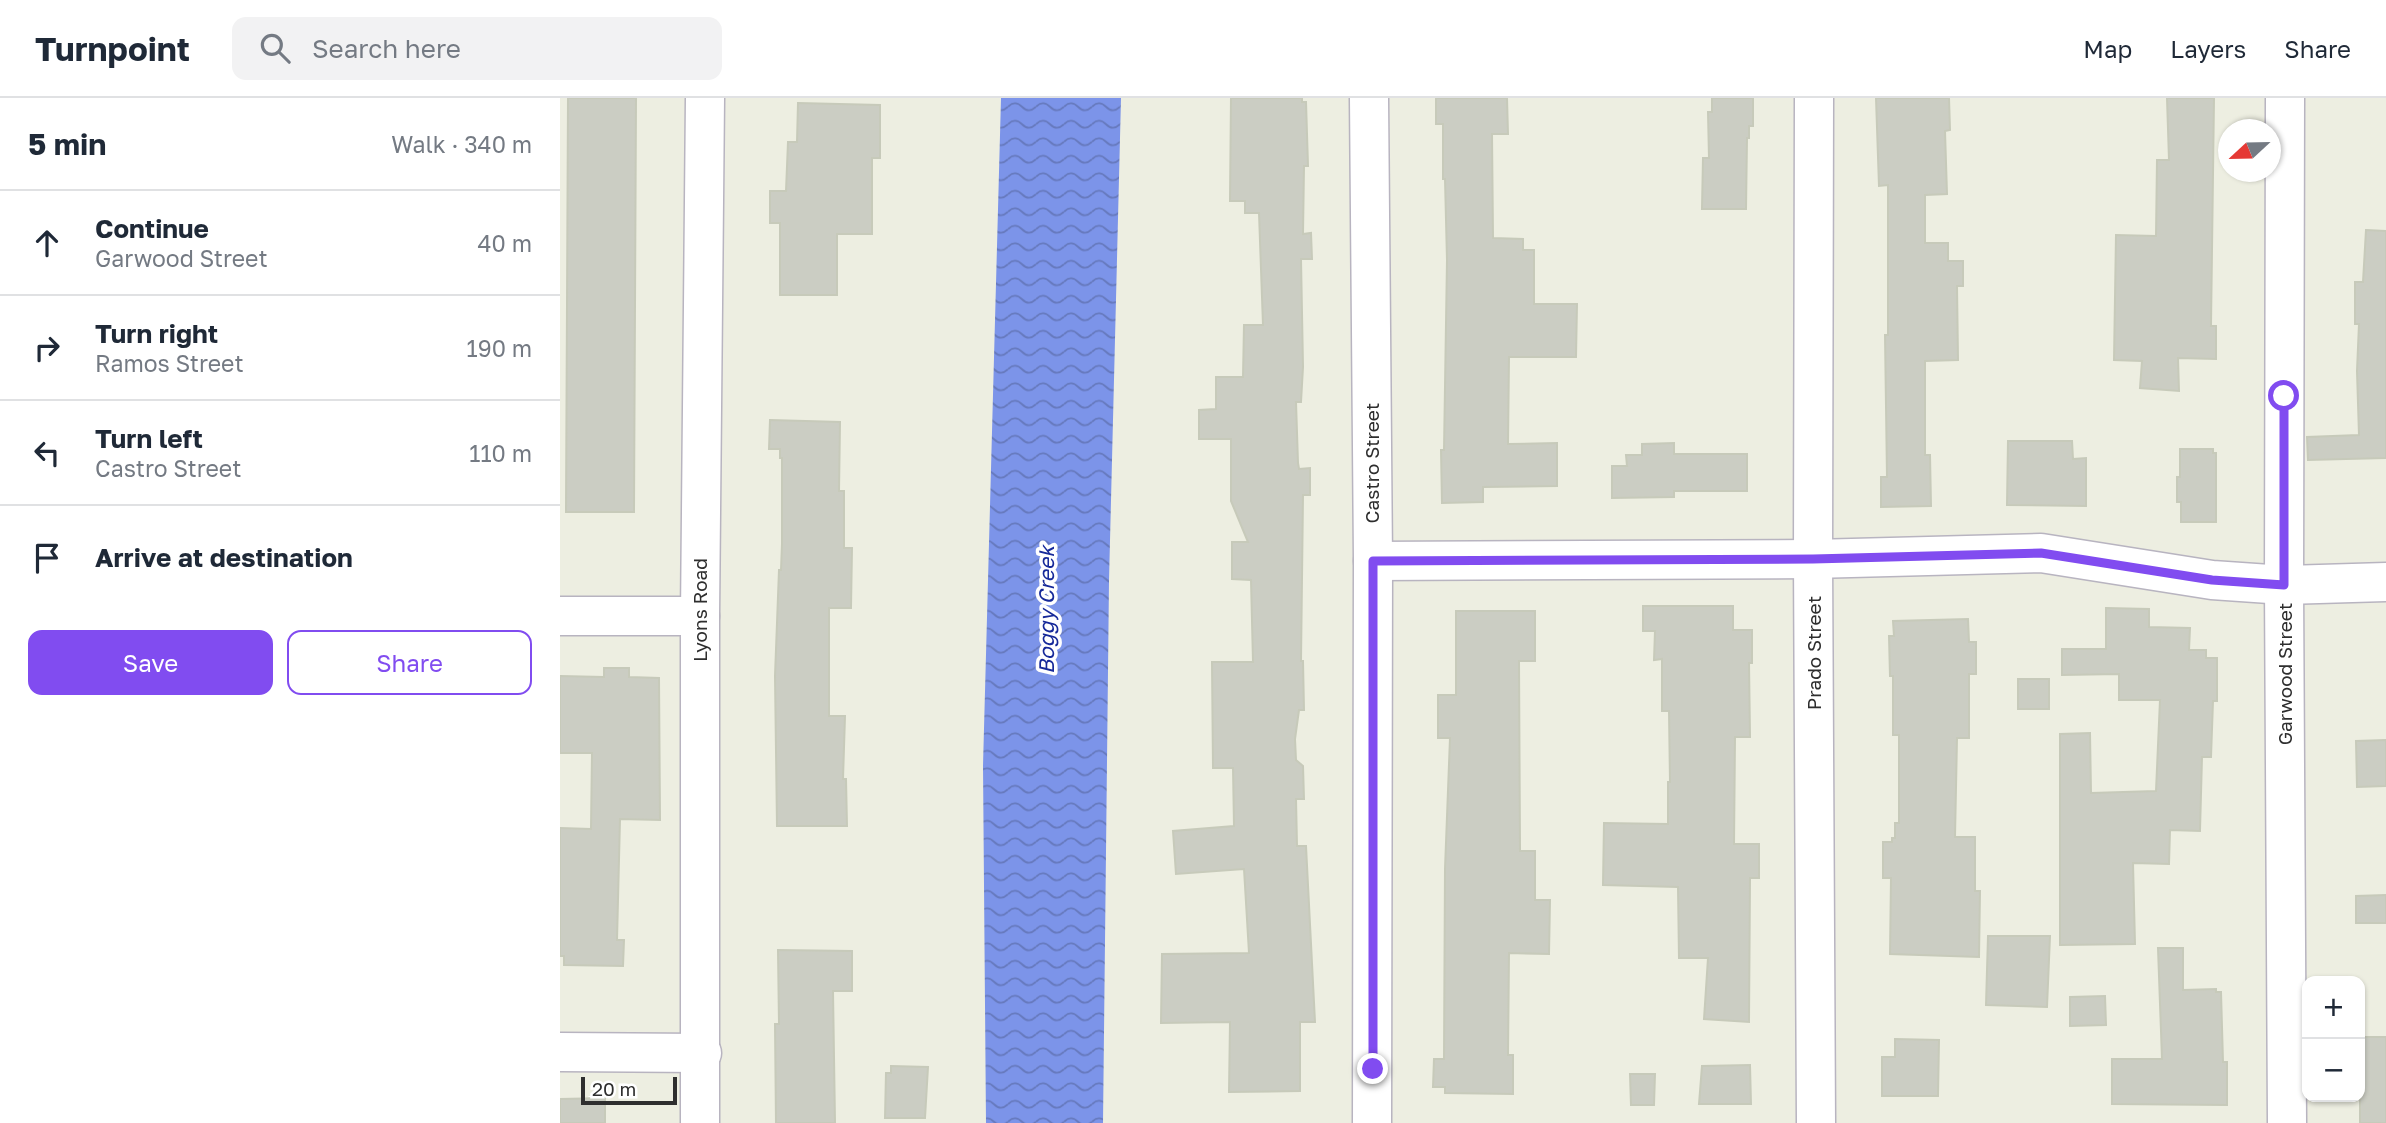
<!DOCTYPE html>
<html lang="en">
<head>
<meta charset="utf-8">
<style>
  body { margin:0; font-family:"Golos Text",sans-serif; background:#f2f2f3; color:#1f2937 }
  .controls { position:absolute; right:21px; bottom:21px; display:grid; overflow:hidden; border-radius:14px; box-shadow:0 2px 5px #0004 }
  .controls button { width:63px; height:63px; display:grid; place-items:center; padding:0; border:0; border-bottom:2px solid #e0e1e3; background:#fff; color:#1f2937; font:35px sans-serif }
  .compass { position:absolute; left:1658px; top:21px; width:63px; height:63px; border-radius:50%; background:#fff; box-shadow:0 2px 5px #0004; rotate:248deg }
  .scale { position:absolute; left:21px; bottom:18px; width:96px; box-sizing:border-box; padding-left:7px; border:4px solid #2e2e2e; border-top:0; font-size:19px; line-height:24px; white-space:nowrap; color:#2e2e2e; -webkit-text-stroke:5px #fff; paint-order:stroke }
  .stop { position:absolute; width:21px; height:21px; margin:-16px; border:5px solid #814cf0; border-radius:50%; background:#fff }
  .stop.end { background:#814cf0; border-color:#fff; box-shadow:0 2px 7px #0008 }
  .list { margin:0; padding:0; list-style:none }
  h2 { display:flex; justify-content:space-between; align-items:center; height:91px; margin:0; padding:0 28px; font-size:30px }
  h2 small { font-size:23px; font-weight:400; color:#747a83 }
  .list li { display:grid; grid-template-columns:46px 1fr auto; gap:21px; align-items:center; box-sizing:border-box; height:105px; padding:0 28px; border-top:2px solid #e0e1e3 }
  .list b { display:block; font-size:26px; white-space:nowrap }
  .list p { margin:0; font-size:23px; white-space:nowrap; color:#747a83 }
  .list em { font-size:23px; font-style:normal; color:#747a83 }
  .actions { display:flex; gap:14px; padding:21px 28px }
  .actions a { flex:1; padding:16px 0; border:2px solid #814cf0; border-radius:14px; text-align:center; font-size:24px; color:#814cf0 }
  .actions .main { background:#814cf0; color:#fff }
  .icon { flex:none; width:38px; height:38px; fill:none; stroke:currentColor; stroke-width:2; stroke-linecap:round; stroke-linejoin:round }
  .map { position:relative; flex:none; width:1826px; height:1025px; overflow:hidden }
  header { display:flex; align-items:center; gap:42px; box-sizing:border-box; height:98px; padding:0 35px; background:#fff; border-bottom:2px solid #e0e1e3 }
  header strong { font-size:33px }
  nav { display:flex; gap:38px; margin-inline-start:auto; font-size:24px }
  .search { width:490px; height:63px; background:#f2f2f3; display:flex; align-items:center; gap:18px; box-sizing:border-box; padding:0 24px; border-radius:14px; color:#747a83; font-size:26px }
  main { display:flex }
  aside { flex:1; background:#fff }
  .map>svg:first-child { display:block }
  .water { fill:url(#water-waves) }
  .building { fill:#cbcdc3; stroke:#c7caba; stroke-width:2 }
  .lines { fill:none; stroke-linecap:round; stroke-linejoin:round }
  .minor-casing { stroke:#b8b4c0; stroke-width:41 }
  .minor { stroke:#fff; stroke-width:38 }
  .route { stroke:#814cf0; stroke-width:9 }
  .labels { text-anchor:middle; stroke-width:7; stroke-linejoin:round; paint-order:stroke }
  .street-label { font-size:19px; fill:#2e2e2e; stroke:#fff }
  .water-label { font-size:21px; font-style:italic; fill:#162999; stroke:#fff }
</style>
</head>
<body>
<header>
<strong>Turnpoint</strong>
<div class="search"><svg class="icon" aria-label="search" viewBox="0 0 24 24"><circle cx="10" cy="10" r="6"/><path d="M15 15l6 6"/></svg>Search here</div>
<nav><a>Map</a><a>Layers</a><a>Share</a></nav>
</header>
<main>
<aside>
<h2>5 min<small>Walk · 340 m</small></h2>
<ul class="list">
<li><svg class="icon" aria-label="ahead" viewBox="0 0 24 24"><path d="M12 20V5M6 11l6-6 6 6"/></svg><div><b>Continue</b><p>Garwood Street</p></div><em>40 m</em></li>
<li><svg class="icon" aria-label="right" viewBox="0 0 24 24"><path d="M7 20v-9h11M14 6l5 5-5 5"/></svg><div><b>Turn right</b><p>Ramos Street</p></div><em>190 m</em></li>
<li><svg class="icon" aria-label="left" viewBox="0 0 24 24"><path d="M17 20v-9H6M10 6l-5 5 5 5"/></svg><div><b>Turn left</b><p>Castro Street</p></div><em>110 m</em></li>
<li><svg class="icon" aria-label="arrive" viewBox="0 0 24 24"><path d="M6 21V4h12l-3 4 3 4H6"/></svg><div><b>Arrive at destination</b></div></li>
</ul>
<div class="actions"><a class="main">Save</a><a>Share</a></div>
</aside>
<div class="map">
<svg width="1826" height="1025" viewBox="0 0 1826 1025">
  <defs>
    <pattern id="water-waves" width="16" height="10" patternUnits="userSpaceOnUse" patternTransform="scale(1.75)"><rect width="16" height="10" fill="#7c94e9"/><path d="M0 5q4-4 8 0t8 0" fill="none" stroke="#6679bd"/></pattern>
  </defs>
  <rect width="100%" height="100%" fill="#edeee1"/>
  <polygon class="water" points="441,0 561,0 549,483 543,1025 426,1025 423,668"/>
  <g class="building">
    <polygon points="8,0 76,0 74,414 6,414"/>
    <polygon points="671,0 742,0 742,4 746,4 748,68 744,68 743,136 751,135 752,161 741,161 743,269 741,304 736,304 738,365 739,371 750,370 750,397 743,397 741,563 743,563 744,612 739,612 735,641 736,662 743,668 744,701 736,701 737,748 746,748 755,924 740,924 740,993 669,994 670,924 601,925 602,856 689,855 684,771 616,776 613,733 674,728 673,670 653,670 652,564 693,564 691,482 672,481 672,444 688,444 671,403 671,341 639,341 639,312 656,311 656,279 683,279 684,227 703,227 699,115 685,115 685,103 670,103"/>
    <polygon points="876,0 947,0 948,36 932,36 933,140 963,141 963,152 974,152 974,206 1017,206 1016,259 949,259 948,346 997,345 997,388 923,389 923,404 882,405 881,352 884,352 887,162 885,81 883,81 883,26 876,26"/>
    <polygon points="1152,0 1193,0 1193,28 1189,28 1189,40 1187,40 1186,111 1142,111 1143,60 1149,60 1148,14 1152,14"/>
    <polygon points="1316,0 1389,0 1390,32 1385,33 1387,96 1365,97 1365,145 1388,145 1388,163 1403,163 1403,188 1397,188 1398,262 1365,263 1365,357 1370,357 1371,408 1321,409 1321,379 1327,379 1325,237 1328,237 1328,87 1319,88"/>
    <polygon points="1607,0 1654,0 1651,228 1656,228 1656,261 1618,260 1619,293 1580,290 1582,263 1554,262 1556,137 1596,138 1597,62 1609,62"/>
    <polygon points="238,5 320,7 320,60 312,60 312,136 277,136 277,197 220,197 220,125 210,125 210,93 226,93 228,44 237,44"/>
    <polygon points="1806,132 1826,133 1826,360 1748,362 1747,339 1799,337 1797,273 1799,226 1795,226 1795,184 1803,184"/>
    <polygon points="210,322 280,324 279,393 284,393 284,450 292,450 291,510 269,510 269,618 285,618 283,681 286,681 287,728 217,728 215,578 219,472 221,472 222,446 222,360 220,360 220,351 209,351"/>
    <polygon points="1448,343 1512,343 1513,361 1526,360 1526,408 1447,407"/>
    <polygon points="1114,345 1114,356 1187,356 1187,393 1114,393 1114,399 1052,400 1052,368 1067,368 1066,357 1082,357 1082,346"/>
    <polygon points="1620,351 1653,351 1653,355 1656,355 1656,424 1621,424 1621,404 1617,404 1617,379 1620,379"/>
    <polygon points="1083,508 1173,508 1173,532 1192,532 1192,565 1189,565 1190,639 1175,639 1174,746 1199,746 1199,780 1190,780 1189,924 1144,921 1148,860 1119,860 1118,789 1043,787 1044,725 1108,726 1108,684 1110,684 1109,613 1102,613 1102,561 1094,562 1095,533 1083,533"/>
    <polygon points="1546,510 1589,511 1589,529 1630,530 1629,552 1646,552 1646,560 1657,560 1657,603 1653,603 1651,659 1642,659 1640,733 1610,732 1609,766 1573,765 1575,846 1500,847 1500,636 1530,635 1531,695 1596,693 1600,602 1559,602 1559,576 1502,577 1502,551 1546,551"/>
    <polygon points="896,513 975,513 975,563 959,563 960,753 975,753 975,802 990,802 989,856 949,855 948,957 953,957 953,996 885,995 885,989 873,989 874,961 884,961 885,771 890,640 878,640 878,597 896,597"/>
    <polygon points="1408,521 1409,544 1416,544 1416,576 1409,576 1409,640 1397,640 1395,739 1415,739 1415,793 1420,793 1419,859 1330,856 1331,780 1323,780 1323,744 1332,744 1332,740 1335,740 1335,725 1339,725 1339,637 1333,637 1333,578 1330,578 1329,538 1334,538 1333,523"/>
    <polygon points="44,570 69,570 69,579 99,580 100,722 60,721 57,842 64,842 63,868 4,867 4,858 0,858 0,730 31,731 32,655 0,655 0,578 44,579"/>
    <rect x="1458" y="581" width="31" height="30"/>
    <polygon points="1826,642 1826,688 1797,689 1796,643"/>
    <polygon points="1826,797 1826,825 1796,825 1796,798"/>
    <polygon points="1428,838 1490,838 1487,909 1426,907"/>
    <polygon points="1598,850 1623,850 1623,892 1656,891 1656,894 1661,894 1663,964 1667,964 1667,1007 1552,1006 1552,961 1602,961"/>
    <polygon points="218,852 292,853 292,893 273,893 275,1025 216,1025 215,926 219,926"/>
    <polygon points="1545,898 1546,927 1510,928 1510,899"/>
    <rect x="1800" y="939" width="26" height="86"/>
    <polygon points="1335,941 1379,942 1378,998 1322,998 1322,959 1335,959"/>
    <polygon points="1190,967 1191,1006 1139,1006 1142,968"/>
    <polygon points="331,968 368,969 365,1020 325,1020 326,975 331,975"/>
    <polygon points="1070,976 1095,976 1094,1007 1071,1007"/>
    <polygon points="45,1000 45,1025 0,1025 0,1001"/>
  </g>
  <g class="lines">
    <defs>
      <g id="minor">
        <polyline points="809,0 813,463 812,1025"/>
        <polyline points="1254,0 1253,461 1256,1025"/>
        <polyline points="1725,0 1724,487 1727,1025"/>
        <polyline points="813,463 1253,461 1481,455 1652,482 1724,487 1826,484"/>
        <polyline points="0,518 140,518"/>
        <polyline points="0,954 142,955"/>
        <polyline points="140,1025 140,518 145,0"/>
      </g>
    </defs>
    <use href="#minor" class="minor-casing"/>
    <use href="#minor" class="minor"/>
  </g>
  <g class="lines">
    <polyline class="route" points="813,971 813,463 1253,461 1481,455 1652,482 1724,487 1724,298"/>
  </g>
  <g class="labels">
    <g class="street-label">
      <text transform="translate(812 365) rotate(-90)" y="7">Castro Street</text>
      <text transform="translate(140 512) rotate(-90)" y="7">Lyons Road</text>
      <text transform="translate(1254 555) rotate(-90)" y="7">Prado Street</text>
      <text transform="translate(1725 576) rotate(-90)" y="7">Garwood Street</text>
    </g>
    <g class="water-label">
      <text transform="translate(487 512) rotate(-90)" y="7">Boggy Creek</text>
    </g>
  </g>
</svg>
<div class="controls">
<button>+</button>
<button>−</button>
</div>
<svg class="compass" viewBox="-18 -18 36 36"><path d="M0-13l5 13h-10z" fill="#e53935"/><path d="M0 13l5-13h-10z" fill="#747a83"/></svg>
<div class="scale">20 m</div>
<div class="stop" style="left:1724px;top:298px"></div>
<div class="stop end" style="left:813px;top:971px"></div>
</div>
</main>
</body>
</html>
